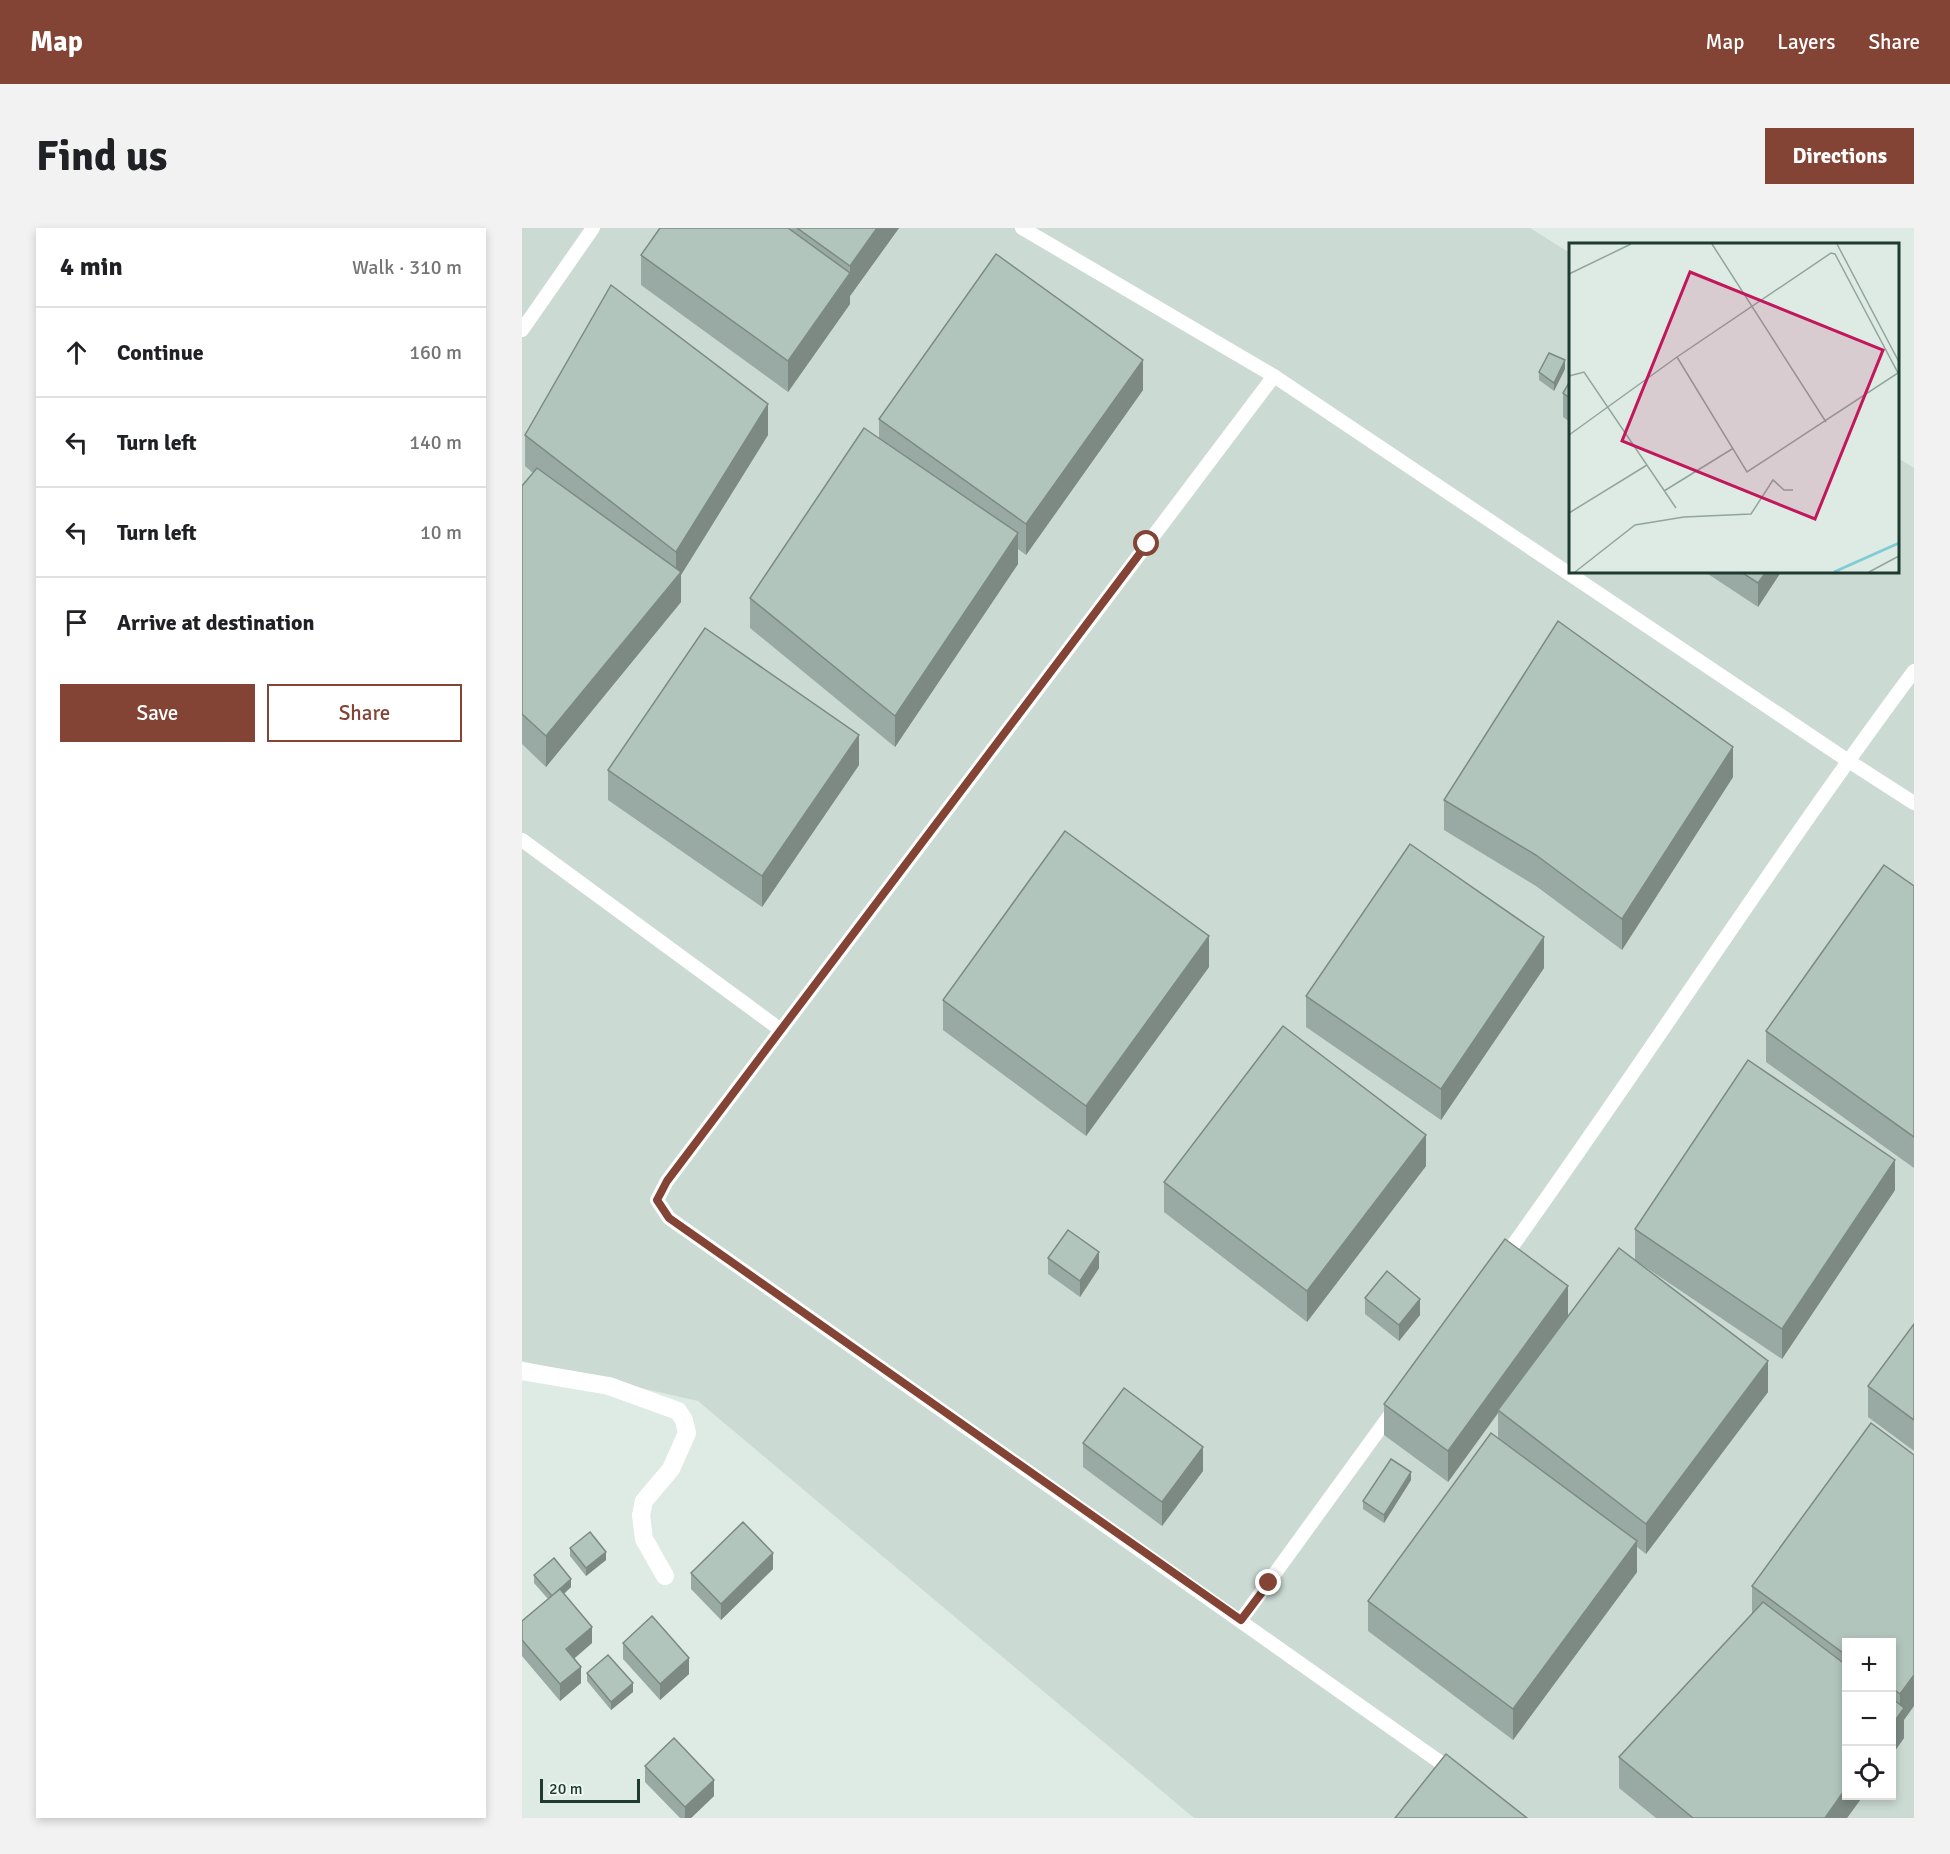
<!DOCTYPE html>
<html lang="en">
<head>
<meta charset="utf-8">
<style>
  body { margin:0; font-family:Signika,sans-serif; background:#f2f2f2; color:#202124 }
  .controls { position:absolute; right:18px; bottom:18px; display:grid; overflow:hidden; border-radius:0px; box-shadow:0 3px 9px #0003 }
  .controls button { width:54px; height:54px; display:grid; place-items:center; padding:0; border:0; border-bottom:2px solid #e0e0e0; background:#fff; color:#202124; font:30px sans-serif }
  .scale { position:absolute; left:18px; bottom:15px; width:100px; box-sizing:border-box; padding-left:6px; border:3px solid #1e3b32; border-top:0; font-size:16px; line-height:21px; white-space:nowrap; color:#1e3b32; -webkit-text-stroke:4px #eef7f2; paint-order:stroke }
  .stop { position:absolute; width:18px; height:18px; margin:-14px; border:4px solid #834335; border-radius:50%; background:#fff }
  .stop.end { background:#834335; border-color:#fff; box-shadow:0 2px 6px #0008 }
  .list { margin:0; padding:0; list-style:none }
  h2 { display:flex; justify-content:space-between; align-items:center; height:78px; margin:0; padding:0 24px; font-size:26px }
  h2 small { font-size:20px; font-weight:400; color:#757577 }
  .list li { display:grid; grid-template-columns:39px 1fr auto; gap:18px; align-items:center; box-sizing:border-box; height:90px; padding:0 24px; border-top:2px solid #e0e0e0 }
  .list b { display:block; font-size:22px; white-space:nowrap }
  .list em { font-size:20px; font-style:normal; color:#757577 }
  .actions { display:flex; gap:12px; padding:18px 24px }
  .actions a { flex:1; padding:14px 0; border:2px solid #834335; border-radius:0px; text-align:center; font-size:21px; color:#834335 }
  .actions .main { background:#834335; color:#fff }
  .icon { flex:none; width:33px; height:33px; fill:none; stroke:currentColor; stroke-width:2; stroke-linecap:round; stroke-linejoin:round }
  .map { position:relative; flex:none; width:1392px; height:1590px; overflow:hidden; border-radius:0px }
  header { display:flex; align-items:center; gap:36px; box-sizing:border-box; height:84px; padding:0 30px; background:#834335; color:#fff }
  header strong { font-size:28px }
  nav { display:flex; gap:33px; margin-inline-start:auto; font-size:21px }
  .intro { display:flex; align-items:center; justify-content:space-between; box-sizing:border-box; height:144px; padding:0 36px }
  h1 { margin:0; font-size:42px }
  .button { padding:15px 27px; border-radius:0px; background:#834335; color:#fff; font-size:21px; font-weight:700 }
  main { display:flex; gap:36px; padding:0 36px }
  aside { flex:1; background:#fff; border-radius:0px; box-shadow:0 3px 9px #0003 }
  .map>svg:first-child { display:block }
  .built { fill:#cbdad3; fill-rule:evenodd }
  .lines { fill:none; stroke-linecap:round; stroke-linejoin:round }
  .service { stroke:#fff; stroke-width:14 }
  .minor { stroke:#fff; stroke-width:18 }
  .wall { fill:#99a9a3 }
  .shaded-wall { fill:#7d8a84 }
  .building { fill:#b2c5bd; stroke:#7d8a84; stroke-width:1.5 }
  .route { stroke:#834335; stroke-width:8 }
  .inset-river { fill:none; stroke:#80ccd5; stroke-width:3 }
  .inset-road { fill:none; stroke:#91a59d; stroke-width:1.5 }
  .view { fill:#c2185b; fill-opacity:0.15; stroke:#c2185b; stroke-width:3 }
  .inset-edge { fill:none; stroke:#1e3b32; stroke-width:3 }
</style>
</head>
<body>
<header>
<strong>Map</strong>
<nav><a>Map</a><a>Layers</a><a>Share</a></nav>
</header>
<div class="intro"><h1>Find us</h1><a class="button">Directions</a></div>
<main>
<aside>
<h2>4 min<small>Walk · 310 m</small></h2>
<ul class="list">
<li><svg class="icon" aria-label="ahead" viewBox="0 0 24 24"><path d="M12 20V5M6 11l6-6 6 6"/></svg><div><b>Continue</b></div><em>160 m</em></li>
<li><svg class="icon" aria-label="left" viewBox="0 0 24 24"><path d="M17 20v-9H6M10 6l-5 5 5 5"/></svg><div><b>Turn left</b></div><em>140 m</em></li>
<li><svg class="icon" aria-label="left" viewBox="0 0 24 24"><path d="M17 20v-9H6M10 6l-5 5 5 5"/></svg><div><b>Turn left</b></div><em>10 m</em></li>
<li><svg class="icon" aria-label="arrive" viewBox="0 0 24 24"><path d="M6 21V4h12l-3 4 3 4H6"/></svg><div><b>Arrive at destination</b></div></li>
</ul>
<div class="actions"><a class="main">Save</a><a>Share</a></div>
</aside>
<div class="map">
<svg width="1392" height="1590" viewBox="0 0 1392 1590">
  <rect width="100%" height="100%" fill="#ddebe4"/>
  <path class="built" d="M 0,0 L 1008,0 L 1048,25 L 1048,344 L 1376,344 L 1376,230 L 1392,240 L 1392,1590 L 672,1590 L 176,1173 L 0,1133 ZM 1324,1414 L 1370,1414 L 1370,1568 L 1324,1568 Z"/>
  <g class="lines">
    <g class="service">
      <polyline points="500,0 752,148 1325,532 1392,575"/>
      <polyline points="0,102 71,0"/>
      <polyline points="752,148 145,953 135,972 147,990 932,1544"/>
      <polyline points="0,612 259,802"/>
      <path d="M 981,1031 C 1121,837 1249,635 1392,443"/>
      <polyline points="719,1392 873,1180"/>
    </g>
    <polyline class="minor" points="0,1143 87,1158 156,1183 162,1192 165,1205 149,1241 122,1273 119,1287 122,1311 143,1348"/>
  </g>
  <g class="wall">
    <polygon points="138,0 377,0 328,68 328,76 266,164 119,57 119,27"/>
    <polygon points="1043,141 1032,163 1017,152 1017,144"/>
    <polygon points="1048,153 1048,194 1041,189 1041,165"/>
    <polygon points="621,162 504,327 496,321 496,336 373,519 228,400 228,370 357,211 357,191"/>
    <polygon points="3,207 246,207 159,347 159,374 24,539 0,516 0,258 11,245 3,238"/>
    <polygon points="1183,344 1259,344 1236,379"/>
    <polygon points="337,537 240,679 86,572 86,542"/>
    <polygon points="1211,549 1100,722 1014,658 922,602 922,572"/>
    <polygon points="1392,658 1392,940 1244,834 1244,803"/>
    <polygon points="687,739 564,908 421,802 421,772"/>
    <polygon points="1022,740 919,892 784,799 784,768"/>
    <polygon points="904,938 785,1094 642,984 642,954"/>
    <polygon points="1373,962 1260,1131 1113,1032 1113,1001"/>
    <polygon points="526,1030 577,1040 558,1069 526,1046"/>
    <polygon points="843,1070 898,1087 877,1113 843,1086"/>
    <polygon points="1046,1088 1246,1164 1124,1326 1115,1319 1115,1344 991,1512 846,1403 846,1373 976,1210 976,1185 926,1254 862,1207 862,1176"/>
    <polygon points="1392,1096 1392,1223 1346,1189 1346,1158"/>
    <polygon points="1349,1195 1382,1492 1382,1510 1370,1527 1370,1414 1324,1414 1324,1568 1341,1568 1325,1590 1134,1590 1097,1560 1097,1529 1230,1386 1230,1358"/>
    <polygon points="561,1215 681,1243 640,1298 561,1239"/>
    <polygon points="889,1252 862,1295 841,1281 841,1273"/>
    <polygon points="48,1320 84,1332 64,1348 48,1328"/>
    <polygon points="251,1341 199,1392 169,1361 169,1345"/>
    <polygon points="12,1347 49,1359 42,1366 70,1415 52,1431 59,1455 38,1473 0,1428 0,1393 26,1371 12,1355"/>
    <polygon points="101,1415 167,1446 138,1472 101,1431"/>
    <polygon points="65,1445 111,1464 89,1482 65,1453"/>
    <polygon points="123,1538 192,1568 169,1590 158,1590 123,1554"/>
  </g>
  <g class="shaded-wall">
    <polygon points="355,0 377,0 328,68 328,76 266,164 266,133 328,46 328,38"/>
    <polygon points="621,132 621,162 504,327 504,296"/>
    <polygon points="1043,132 1043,141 1032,163 1032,155"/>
    <polygon points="246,176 246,207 159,347 159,374 24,539 24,508 154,349 154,324"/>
    <polygon points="496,305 496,336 373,519 373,488"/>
    <polygon points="1244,344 1259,344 1236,379 1236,355"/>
    <polygon points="337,507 337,537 240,679 240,648"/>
    <polygon points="1211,519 1211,549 1100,722 1100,691"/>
    <polygon points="687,708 687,739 564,908 564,878"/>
    <polygon points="1022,709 1022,740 919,892 919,861"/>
    <polygon points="904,907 904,938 785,1094 785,1063"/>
    <polygon points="1373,932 1373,962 1260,1131 1260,1101"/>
    <polygon points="577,1024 577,1040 558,1069 558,1053"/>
    <polygon points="1046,1058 1046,1088 976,1182 976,1185 926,1254 926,1223"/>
    <polygon points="898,1071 898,1087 877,1113 877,1097"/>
    <polygon points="1246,1133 1246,1164 1124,1326 1124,1296"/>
    <polygon points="681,1219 681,1243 640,1298 640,1274"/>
    <polygon points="889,1244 889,1252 862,1295 862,1287"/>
    <polygon points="1115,1313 1115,1344 991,1512 991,1481"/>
    <polygon points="84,1324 84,1332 64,1348 64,1340"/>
    <polygon points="251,1325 251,1341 199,1392 199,1376"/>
    <polygon points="49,1351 49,1359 30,1376 30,1368"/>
    <polygon points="70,1399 70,1415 44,1437 44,1421"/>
    <polygon points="167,1430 167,1446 138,1472 138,1456"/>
    <polygon points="59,1439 59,1455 38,1473 38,1456"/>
    <polygon points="1392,1447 1392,1478 1382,1492 1382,1510 1370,1527 1370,1497 1378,1485 1378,1466"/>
    <polygon points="111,1455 111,1464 89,1482 89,1474"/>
    <polygon points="192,1552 192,1568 169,1590 163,1590 163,1579"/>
    <polygon points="1324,1560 1324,1568 1341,1568 1325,1590 1303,1590"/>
  </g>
  <g class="building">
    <polygon points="138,0 266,0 328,45 266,133 119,27"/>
    <polygon points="275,0 355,0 328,38"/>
    <polygon points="474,26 621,132 504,296 357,191"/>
    <polygon points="89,57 246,176 154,324 3,207"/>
    <polygon points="1027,125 1043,132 1032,155 1017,144"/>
    <polygon points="1048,153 1048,170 1041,165"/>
    <polygon points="342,200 496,305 373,488 228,370"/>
    <polygon points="15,240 159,344 24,508 0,486 0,258"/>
    <polygon points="1219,344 1244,344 1236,355"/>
    <polygon points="1036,393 1211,519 1100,691 1014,627 922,572"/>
    <polygon points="183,400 337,507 240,648 86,542"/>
    <polygon points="543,603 687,708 564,878 421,772"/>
    <polygon points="888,616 1022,709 919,861 784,768"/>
    <polygon points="1362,637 1392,658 1392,909 1244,803"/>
    <polygon points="761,798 904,907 785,1063 642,954"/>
    <polygon points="1226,832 1373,932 1260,1101 1113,1001"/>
    <polygon points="546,1002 577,1024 558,1053 526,1030"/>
    <polygon points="983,1011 1046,1058 926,1223 862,1176"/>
    <polygon points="1097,1020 1246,1133 1124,1296 976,1182"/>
    <polygon points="865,1043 898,1071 877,1097 843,1070"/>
    <polygon points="1392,1096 1392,1192 1346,1158"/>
    <polygon points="602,1160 681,1219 640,1274 561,1215"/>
    <polygon points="1349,1195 1392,1227 1392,1447 1378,1466 1370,1460 1370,1414 1324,1414 1324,1427 1230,1358"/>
    <polygon points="969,1205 1115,1313 991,1481 846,1373"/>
    <polygon points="869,1231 889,1244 862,1287 841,1273"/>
    <polygon points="221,1294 251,1325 199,1376 169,1345"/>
    <polygon points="68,1304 84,1324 64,1340 48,1320"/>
    <polygon points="32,1330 49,1351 30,1368 12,1347"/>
    <polygon points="38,1361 70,1399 44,1421 59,1439 38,1456 0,1412 0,1393"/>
    <polygon points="1241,1374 1324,1437 1324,1560 1303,1590 1171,1590 1097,1529"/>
    <polygon points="130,1388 167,1430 138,1456 101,1415"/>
    <polygon points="86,1427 111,1455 89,1474 65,1445"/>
    <polygon points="1370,1470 1382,1480 1370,1497"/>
    <polygon points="152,1510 192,1552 163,1579 123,1538"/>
    <polygon points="924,1526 1005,1590 873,1590"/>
  </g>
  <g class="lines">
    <polyline class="route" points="625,316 145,953 135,972 147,990 719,1392 747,1355"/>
  </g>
  <g transform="translate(1047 15)">
    <rect width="330" height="330" fill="#ddebe4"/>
    <path class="inset-river" d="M 265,329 L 330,300"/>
    <path class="inset-road" d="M 143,1 L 257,179M 268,1 L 330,119M 0,31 L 62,1M 0,133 L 15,129 L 107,265M 0,192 L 108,114 L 262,10 L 266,11 L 329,130 L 178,229 L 108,114M 95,248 L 163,206M 0,270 L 78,222M 6,329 L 66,282 L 115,274 L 182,271 L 204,237 L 215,247 L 224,247M 300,329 L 330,313"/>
    <path class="view" d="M 121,29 L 314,107 L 246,276 L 53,198 Z"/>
    <rect width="330" height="330" class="inset-edge"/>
  </g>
</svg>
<div class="controls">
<button>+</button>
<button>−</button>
<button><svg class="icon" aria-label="locate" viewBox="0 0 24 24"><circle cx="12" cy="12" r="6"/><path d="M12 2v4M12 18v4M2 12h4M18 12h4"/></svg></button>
</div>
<div class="scale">20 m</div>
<div class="stop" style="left:625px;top:316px"></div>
<div class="stop end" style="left:747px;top:1355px"></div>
</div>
</main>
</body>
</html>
